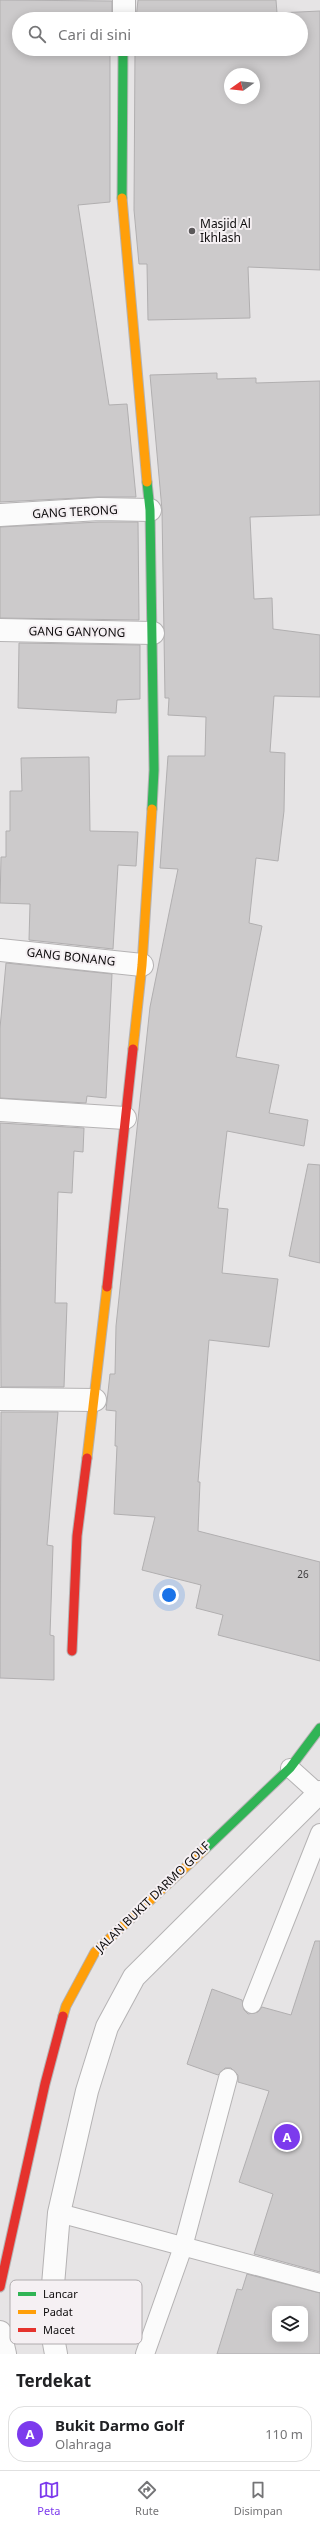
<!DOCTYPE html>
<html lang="id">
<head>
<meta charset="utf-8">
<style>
  body { margin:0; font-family:"Noto Sans",sans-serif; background:#f6f6f6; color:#202124 }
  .controls { position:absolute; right:12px; bottom:12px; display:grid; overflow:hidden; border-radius:8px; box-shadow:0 2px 10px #0003 }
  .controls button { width:36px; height:36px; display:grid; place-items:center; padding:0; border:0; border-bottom:1px solid #e0e0e0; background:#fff; color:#202124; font:20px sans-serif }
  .compass { position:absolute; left:224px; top:68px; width:36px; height:36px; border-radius:50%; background:#fff; box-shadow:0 2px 10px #0003; rotate:255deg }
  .you { position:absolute; left:169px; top:1595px; width:14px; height:14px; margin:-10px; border:3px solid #fff; border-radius:50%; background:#1a73e8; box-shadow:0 0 0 6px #1a73e833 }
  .badge { display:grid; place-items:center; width:26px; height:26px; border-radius:50%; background:#7c3aed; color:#fff; font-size:13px; font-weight:700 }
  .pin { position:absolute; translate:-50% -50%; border:2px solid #fff; box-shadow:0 1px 4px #0006 }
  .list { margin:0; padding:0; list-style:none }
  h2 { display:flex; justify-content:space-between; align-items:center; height:52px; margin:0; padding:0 16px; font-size:17px }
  h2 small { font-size:13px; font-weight:400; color:#757577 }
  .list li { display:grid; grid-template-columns:26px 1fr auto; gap:12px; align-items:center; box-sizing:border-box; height:56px; margin:0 8px 8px; padding:0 8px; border:1px solid #e0e0e0; border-radius:16px }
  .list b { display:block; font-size:15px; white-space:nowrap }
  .list p { margin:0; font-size:13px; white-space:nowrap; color:#757577 }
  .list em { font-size:13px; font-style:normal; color:#757577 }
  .icon { flex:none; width:22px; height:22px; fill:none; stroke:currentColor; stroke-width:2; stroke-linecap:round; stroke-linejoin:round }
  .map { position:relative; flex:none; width:320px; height:2354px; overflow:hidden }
  .search { position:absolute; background:#fff; box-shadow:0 2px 10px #0003; left:12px; right:12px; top:12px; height:44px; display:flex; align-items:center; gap:10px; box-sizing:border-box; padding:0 14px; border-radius:22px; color:#757577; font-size:15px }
  .sheet { height:116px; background:#fff }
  nav { display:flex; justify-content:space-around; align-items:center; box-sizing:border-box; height:56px; border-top:1px solid #e0e0e0; background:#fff; font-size:11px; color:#757577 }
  nav a { display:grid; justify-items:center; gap:2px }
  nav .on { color:#7c3aed }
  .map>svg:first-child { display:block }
  .building { fill:#cccacb; stroke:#b1afb0; fill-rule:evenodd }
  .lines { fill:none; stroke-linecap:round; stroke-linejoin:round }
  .lane-casing { stroke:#b5b3b4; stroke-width:20 }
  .street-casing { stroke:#b5b3b4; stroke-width:24 }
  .fast-casing { stroke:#b5b3b4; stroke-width:11 }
  .slow-casing { stroke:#b5b3b4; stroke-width:11 }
  .jam-casing { stroke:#b5b3b4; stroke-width:11 }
  .lane { stroke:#fbfbfb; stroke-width:18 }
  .street { stroke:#fbfbfb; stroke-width:22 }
  .fast { stroke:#30b455; stroke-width:9 }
  .slow { stroke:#ff9f0a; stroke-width:9 }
  .jam { stroke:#e5322d; stroke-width:9 }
  .poi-dot { fill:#5a5859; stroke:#f5f0f3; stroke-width:1.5 }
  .labels { text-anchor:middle; stroke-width:4; stroke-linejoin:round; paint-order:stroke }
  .number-label { font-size:10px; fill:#3e3c3e }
  .poi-label { font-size:12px; fill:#0e0c0d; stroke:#f5f0f3; text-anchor:start }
  .street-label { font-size:12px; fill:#0e0c0d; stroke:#f5f0f3 }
  .key { fill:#f5f0f3; stroke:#b0acae; stroke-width:1 }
  .key-label { font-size:11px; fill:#0e0c0d }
</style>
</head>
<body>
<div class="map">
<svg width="320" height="2354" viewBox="0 0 320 2354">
  <rect width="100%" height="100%" fill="#e6e4e5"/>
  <g class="building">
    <polygon points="0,0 112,1 112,19 19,19 19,49 110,49 110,202 78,205 109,405 127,404 136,497 98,497 0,502"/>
    <path d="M 138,0 L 276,0 L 277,13 L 320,11 L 320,270 L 248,267 L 250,318 L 148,320 L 147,264 L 139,264 L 134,210 L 135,49 L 301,49 L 301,19 L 136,19 ZM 230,74 L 254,74 L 254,98 L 230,98 Z"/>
    <polygon points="217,373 217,379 256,378 256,383 320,381 320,515 250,517 254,599 272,598 273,629 320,635 320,697 274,696 270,752 285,753 284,811 278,861 256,858 249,923 262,926 236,1057 279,1065 269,1113 308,1120 304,1146 227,1131 218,1208 228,1209 222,1273 278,1279 269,1347 209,1340 198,1482 200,1482 198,1531 320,1562 320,1661 218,1635 223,1615 196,1608 201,1585 142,1570 155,1517 114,1514 117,1446 115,1446 116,1411 106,1410 110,1374 115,1374 116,1326 150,1007 178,869 160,868 168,756 205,756 206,717 168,715 169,698 165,698 162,510 150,375"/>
    <polygon points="99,522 138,522 139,620 0,618 0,527"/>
    <polygon points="19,643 140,645 140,699 117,700 116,713 18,708"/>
    <polygon points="89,757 90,831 138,832 136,866 118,865 113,949 29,940 30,904 0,903 1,857 6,857 6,831 10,831 10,791 22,791 21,758"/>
    <polygon points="6,963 112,974 106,1098 87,1096 86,1103 0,1098 0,1028"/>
    <polygon points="0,1123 84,1128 83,1152 74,1151 72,1193 58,1192 55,1303 67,1303 64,1387 1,1387"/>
    <polygon points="308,1164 320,1165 320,1263 289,1256"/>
    <polygon points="1,1412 58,1412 47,1545 53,1546 50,1635 54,1636 54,1680 0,1678"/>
    <polygon points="315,1941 320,1941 320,2272 254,2254 273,2194 239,2182 269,2091 238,2082 238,2075 231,2068 225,2068 218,2075 187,2064 212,1989 242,2000 244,2010 248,2014 258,2012 262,2007 291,2015"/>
    <path d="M 247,2274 L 320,2293 L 320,2354 L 217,2354 L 237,2289 L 242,2290 ZM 275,2309 L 305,2309 L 305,2339 L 275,2339 Z"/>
  </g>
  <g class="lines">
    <defs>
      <g id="lane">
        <polyline points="290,1768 320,1795"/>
        <polyline points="252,2004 320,1833"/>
        <polyline points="59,2213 320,2283"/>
        <polyline points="145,2354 183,2247 228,2078"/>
      </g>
      <g id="street">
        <polyline points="124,19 124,0"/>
        <polyline points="0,515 99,509 150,510"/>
        <polyline points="0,630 153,633"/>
        <polyline points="0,950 142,965"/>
        <polyline points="0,1110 125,1118"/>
        <polyline points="0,1399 95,1400"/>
        <polyline points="0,2332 5,2354"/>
        <polyline points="56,2354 50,2321 59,2213 87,2091 107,2027 134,1977 320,1792"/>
      </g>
      <g id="fast">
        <polyline points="122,198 123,49"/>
        <polyline points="147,482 150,510 154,770 152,809"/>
        <polyline points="204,1850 290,1768 320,1728"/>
      </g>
      <g id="slow">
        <polyline points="122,198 147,482"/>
        <polyline points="133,1049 142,965 152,809"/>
        <polyline points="87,1458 107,1287"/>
        <polyline points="63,2016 66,2006 95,1952 204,1850"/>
      </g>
      <g id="jam">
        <polyline points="107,1287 133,1049"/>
        <polyline points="72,1651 77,1536 87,1458"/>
        <polyline points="0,2287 45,2084 63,2016"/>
      </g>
    </defs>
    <use href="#lane" class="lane-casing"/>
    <use href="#street" class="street-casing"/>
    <use href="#fast" class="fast-casing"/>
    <use href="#slow" class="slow-casing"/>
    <use href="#jam" class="jam-casing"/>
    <use href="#lane" class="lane"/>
    <use href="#street" class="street"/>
    <use href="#fast" class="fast"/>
    <use href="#slow" class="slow"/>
    <use href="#jam" class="jam"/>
  </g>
  <circle class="poi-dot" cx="192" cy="231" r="4"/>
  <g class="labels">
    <g class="number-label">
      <text x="303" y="1578">26</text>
    </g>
    <g class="poi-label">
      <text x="200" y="228">Masjid Al<tspan x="200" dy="14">Ikhlash</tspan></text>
    </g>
    <g class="street-label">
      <text transform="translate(75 512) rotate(-3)" y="4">GANG TERONG</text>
      <text transform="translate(77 632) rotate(1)" y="4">GANG GANYONG</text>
      <text transform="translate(71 957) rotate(6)" y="4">GANG BONANG</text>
      <text transform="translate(153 1897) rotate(-44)" y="4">JALAN BUKIT DARMO GOLF</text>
    </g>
  </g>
  <rect x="10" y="2280" width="132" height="64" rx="6" class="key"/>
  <rect x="18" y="2292" width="18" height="4" fill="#30b455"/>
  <rect x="18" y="2310" width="18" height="4" fill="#ff9f0a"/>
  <rect x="18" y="2328" width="18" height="4" fill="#e5322d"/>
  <g class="key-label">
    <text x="43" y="2298">Lancar</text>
    <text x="43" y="2316">Padat</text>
    <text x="43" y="2334">Macet</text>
  </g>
</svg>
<div class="controls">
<button><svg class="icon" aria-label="layers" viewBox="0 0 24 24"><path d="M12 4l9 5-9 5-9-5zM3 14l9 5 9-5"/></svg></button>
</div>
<svg class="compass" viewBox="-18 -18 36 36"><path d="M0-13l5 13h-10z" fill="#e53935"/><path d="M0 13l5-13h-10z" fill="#757577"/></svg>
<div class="you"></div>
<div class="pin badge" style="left:287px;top:2137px">A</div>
<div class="search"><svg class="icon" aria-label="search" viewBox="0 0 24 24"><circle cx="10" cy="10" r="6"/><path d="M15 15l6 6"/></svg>Cari di sini</div>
</div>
<section class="sheet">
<h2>Terdekat<small></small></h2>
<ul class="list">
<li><span class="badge">A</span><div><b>Bukit Darmo Golf</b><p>Olahraga</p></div><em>110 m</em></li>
</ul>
</section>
<nav>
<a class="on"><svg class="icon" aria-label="map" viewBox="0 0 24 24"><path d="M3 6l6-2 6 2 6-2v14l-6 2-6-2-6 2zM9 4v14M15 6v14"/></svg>Peta</a>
<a><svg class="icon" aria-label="directions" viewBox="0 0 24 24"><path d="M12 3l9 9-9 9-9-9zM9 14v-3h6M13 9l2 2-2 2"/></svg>Rute</a>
<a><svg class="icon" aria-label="saved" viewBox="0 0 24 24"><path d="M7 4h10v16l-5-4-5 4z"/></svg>Disimpan</a>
</nav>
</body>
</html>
